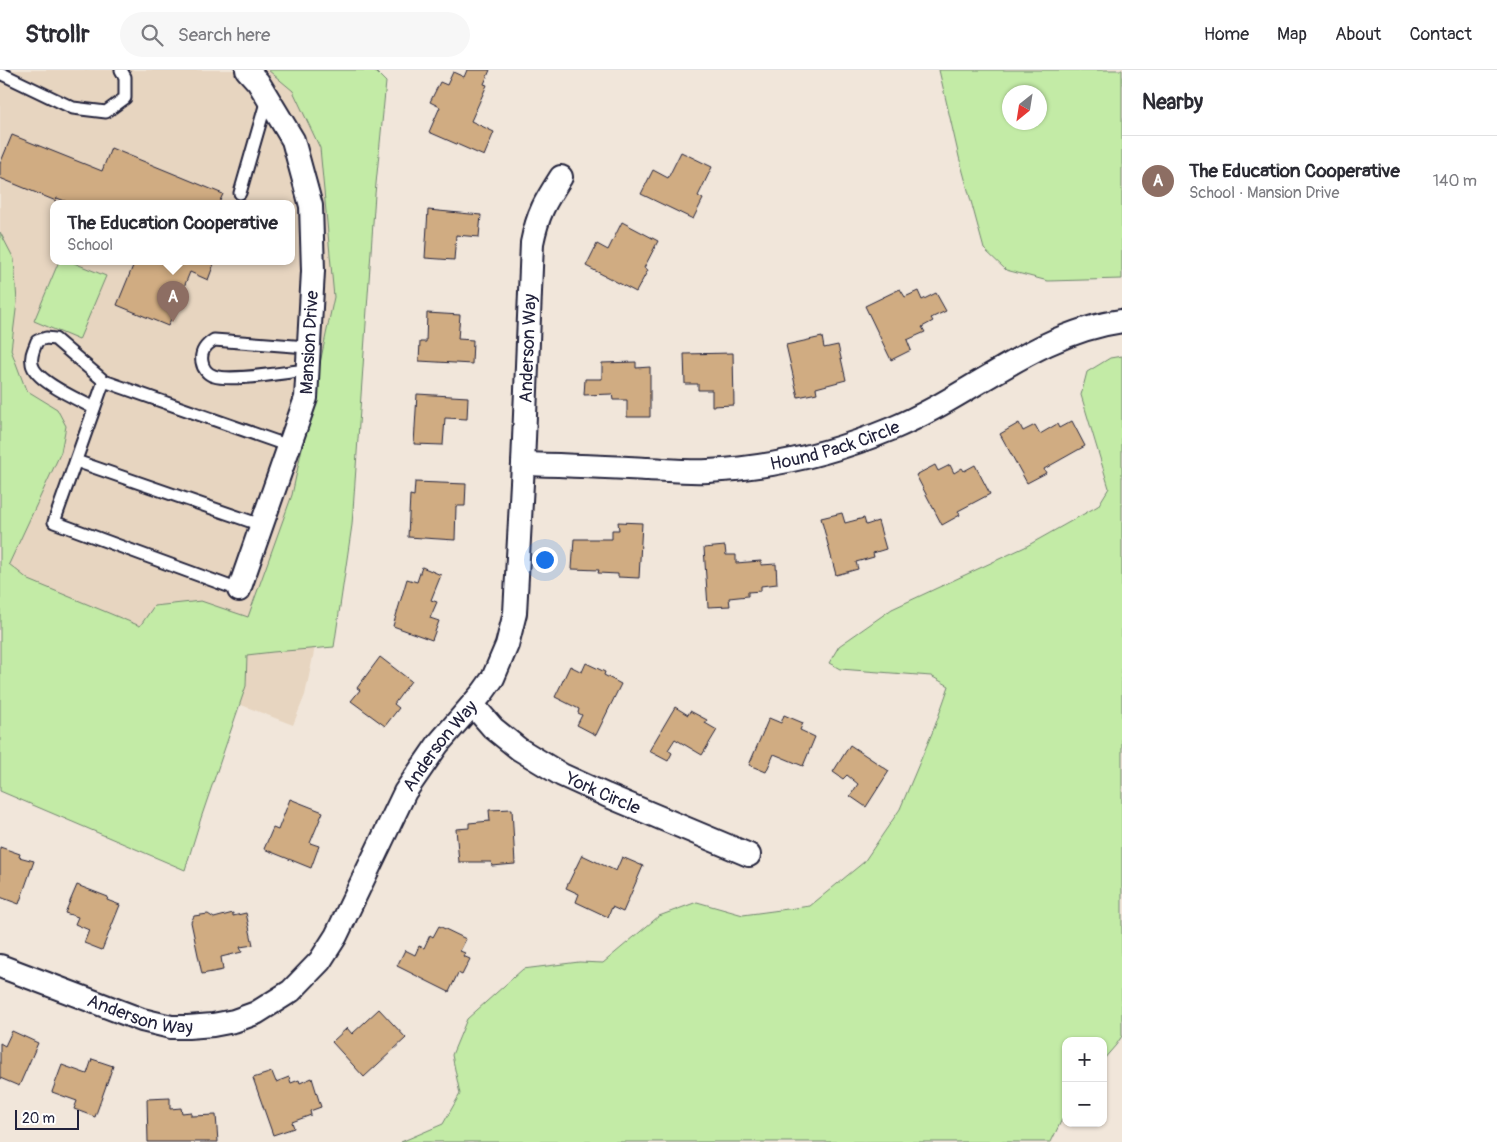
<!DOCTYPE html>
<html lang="en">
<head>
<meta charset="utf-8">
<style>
  body { margin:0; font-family:Pangolin,sans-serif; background:#f7f7f7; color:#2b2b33 }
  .controls { position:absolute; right:15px; bottom:15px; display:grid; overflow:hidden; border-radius:10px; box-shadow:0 1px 4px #0004 }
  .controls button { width:45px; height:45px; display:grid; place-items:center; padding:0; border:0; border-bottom:1px solid #e1e1e2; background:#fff; color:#2b2b33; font:25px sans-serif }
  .compass { position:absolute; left:1002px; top:15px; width:45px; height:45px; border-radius:50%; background:#fff; box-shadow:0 1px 4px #0004; rotate:210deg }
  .scale { position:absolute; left:15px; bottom:12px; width:64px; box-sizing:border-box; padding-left:5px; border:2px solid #22223b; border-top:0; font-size:14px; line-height:18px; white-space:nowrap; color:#22223b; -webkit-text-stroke:4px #fff; paint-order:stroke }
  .you { position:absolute; left:544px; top:489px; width:18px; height:18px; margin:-12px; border:4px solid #fff; border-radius:50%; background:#1a73e8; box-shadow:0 0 0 8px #1a73e833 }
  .badge { display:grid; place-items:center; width:32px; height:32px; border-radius:50%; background:#db2777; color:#fff; font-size:16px; font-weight:700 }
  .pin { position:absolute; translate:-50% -41px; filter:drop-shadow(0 1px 2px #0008) }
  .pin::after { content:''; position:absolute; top:26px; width:18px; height:15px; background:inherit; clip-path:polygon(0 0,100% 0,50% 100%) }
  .popup { position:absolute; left:50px; top:130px; width:245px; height:65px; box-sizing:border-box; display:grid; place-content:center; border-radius:10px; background:#fff; filter:drop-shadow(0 1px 4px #0005); font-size:16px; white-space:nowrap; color:#7c7c81 }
  .popup b { font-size:19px; color:#2b2b33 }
  .popup::after { content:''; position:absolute; left:50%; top:100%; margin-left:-10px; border:10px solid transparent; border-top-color:#fff }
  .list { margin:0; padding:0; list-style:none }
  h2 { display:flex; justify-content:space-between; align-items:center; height:65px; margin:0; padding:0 20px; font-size:21px }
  h2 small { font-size:16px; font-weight:400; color:#7c7c81 }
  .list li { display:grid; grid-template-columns:32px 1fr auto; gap:15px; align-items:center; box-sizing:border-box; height:90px; padding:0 20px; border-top:1px solid #e1e1e2 }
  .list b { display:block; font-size:19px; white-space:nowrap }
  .list p { margin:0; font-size:16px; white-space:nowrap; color:#7c7c81 }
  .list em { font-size:16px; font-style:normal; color:#7c7c81 }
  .icon { flex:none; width:28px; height:28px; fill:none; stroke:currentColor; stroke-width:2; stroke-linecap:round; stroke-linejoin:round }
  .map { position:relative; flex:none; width:1122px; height:1072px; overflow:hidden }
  header { display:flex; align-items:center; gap:30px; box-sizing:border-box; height:70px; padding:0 25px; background:#fff; border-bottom:1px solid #e1e1e2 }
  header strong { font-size:24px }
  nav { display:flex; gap:28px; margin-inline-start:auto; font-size:18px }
  .search { width:350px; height:45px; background:#f7f7f7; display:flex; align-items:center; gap:12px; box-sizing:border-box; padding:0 18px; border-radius:28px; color:#7c7c81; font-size:19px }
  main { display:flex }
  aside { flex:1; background:#fff }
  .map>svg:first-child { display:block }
  .built { fill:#e7d5c0; fill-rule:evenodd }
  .green { fill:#c3eba6; stroke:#728670; fill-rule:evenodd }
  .building { fill:#d0ac82; stroke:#22223b }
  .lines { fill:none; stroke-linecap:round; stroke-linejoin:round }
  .service-casing { stroke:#22223b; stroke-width:15 }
  .minor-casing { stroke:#22223b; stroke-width:26 }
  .service { stroke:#fff; stroke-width:11 }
  .minor { stroke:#fff; stroke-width:22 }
  .labels { text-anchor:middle; stroke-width:4; stroke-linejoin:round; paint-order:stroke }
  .street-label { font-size:18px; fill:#22223b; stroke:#fff }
</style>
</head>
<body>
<header>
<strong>Strollr</strong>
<div class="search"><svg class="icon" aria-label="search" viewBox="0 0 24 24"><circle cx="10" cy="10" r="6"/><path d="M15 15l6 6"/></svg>Search here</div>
<nav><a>Home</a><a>Map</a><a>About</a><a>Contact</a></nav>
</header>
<main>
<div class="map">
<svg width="1122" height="1072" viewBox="0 0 1122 1072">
  <rect width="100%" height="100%" fill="#f1e6da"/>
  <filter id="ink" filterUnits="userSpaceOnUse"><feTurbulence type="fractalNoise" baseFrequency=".02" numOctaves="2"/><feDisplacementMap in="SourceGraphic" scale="10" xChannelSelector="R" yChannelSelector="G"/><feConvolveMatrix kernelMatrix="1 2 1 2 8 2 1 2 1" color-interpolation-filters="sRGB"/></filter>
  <g filter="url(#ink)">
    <path class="built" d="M 0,0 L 319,0 L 369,24 L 315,577 L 305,625 L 293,655 L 0,541 ZM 54,133 L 292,133 L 292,191 L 54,191 Z"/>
    <g class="green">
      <polygon points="268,0 374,0 386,12 375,124 352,455 334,577 273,582 247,585 246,616 201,748 185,800 0,721 0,162 14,189 17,232 11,280 26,320 57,339 66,356 61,382 9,494 29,510 140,556 154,536 201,531 248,547 292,425 334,227 320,78 293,21"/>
      <path d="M 939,0 L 1122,0 L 1122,209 L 1048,211 L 1006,200 L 984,179 L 959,87 ZM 1040,22 L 1040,52 L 1009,52 L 1009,22 Z"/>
      <polygon points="59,191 69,191 106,206 79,270 34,251"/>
      <polygon points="1122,286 1122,966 1116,975 1103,990 1103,971 1066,971 1066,1041 1051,1072 401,1072 443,1054 460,1024 452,985 467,949 523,899 579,892 603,893 659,846 697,832 743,845 810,836 864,792 900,739 935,656 949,616 931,606 840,599 829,593 839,576 892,539 1025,477 1098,436 1109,418 1081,325 1087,302 1110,288"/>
    </g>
    <g class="building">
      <polygon points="467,0 490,0 484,14 487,15 471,51 494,62 484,86 429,62 440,37 430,32 440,12 447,15 453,2 464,7"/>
      <polygon points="12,65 102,101 111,78 223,124 219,133 70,133 57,128 56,131 0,108 0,94"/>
      <polygon points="681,82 712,97 698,126 703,129 693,149 641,124 653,100 668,108"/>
      <polygon points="428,140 481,145 479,167 456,165 454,190 425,188"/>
      <polygon points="622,152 658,171 644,198 648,200 636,222 586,196 597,174 608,180"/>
      <polygon points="135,191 215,191 208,210 190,202 168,256 117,235"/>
      <polygon points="900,219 905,227 918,221 922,230 936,223 946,241 931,248 933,251 922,257 925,262 907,270 911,280 891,290 865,236"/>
      <polygon points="427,243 460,245 458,269 473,270 472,294 419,291 420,272 426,272"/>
      <polygon points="822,267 824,278 838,275 846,310 816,318 817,323 798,327 786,275"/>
      <polygon points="733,283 734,335 712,336 712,320 698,320 698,314 685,314 684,284"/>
      <polygon points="636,292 636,298 650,297 650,347 627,347 627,330 613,330 612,324 584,325 585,309 602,309 602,293"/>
      <polygon points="417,324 468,327 467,349 445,348 443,375 414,374"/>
      <polygon points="1072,351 1085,376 1044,399 1046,403 1027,413 1000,364 1019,353 1023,361 1035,355 1040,364 1057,354 1059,358"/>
      <polygon points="935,395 938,401 950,395 954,403 962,398 964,401 975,395 990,424 958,441 960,445 942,455 916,405"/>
      <polygon points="415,412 466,414 465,436 456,436 455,470 408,467 410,425 414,426"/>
      <polygon points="842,443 845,453 864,448 866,455 878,451 886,479 873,483 874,487 856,492 858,499 836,505 821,448"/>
      <polygon points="618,452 642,453 639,508 618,507 618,504 598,503 599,500 572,499 574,469 612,469 612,460 619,460"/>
      <polygon points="725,476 726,485 736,485 736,493 761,491 761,495 776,494 777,514 761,516 761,521 748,522 748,526 729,528 730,536 708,537 704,478"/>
      <polygon points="422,497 441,505 431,530 437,532 430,548 439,551 432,570 393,556 407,509 417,512"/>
      <polygon points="380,587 411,611 394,634 399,638 385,656 351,631 360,620 357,618"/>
      <polygon points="586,593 605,602 604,605 621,614 596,665 577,655 582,645 578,643 579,639 555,627 570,596 582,602"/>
      <polygon points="675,637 688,645 690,641 707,650 705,653 717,660 702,685 675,669 668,680 672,683 668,691 649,681"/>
      <polygon points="784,645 803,653 800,660 815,667 803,696 774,684 766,702 749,695 769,648 781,653"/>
      <polygon points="850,675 889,701 866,737 850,726 858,714 847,705 843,709 833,702"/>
      <polygon points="290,729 323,742 310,773 319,776 311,798 264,779 273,758 278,760"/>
      <polygon points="512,739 515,794 492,796 491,792 459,792 456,759 469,758 469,753 490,751 489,740"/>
      <polygon points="0,777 20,784 19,787 34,791 19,834 0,827"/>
      <polygon points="582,785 616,801 622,787 643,796 623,842 612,837 608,847 576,832 579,824 566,818"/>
      <polygon points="77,815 108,827 107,830 120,835 102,880 84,873 89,860 75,854 78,847 65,843"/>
      <polygon points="233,843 233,846 246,843 253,875 240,877 242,882 221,887 223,900 202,904 191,852 194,846 208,844 214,848"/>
      <polygon points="439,856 466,869 460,881 465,883 463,886 470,889 462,905 458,903 449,922 397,896 405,880 415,885 419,876 424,878 430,865 433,867"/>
      <polygon points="379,939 406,968 364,1007 332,972 347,958 352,964"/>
      <polygon points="12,961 38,973 19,1016 0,1008 0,973 5,976"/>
      <polygon points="92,989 113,996 95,1047 74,1039 77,1031 52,1022 62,995 87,1004"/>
      <polygon points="272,1002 276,1012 289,1007 291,1013 299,1010 300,1013 312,1008 321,1037 310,1041 311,1045 292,1052 294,1058 273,1065 253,1008"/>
      <polygon points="170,1028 170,1039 181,1038 182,1043 191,1042 191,1046 216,1045 218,1072 148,1072 147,1029"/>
    </g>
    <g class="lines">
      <defs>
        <g id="service">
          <polyline points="0,3 73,38 106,42 125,28 125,7 121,0"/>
          <polyline points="240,123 267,29"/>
          <path d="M 307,300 C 286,302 232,312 214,306 C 207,304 203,298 202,292 C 200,281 206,275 214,270 L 307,277"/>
          <path d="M 94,338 C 79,330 35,311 32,294 C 30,286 34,279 37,271 L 46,268 L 55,269 L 104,311"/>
          <polyline points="76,391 261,455"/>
          <polyline points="239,520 54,452 104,311 289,376"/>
        </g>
        <g id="minor">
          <path id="s1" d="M 523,394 C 565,395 606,397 648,399 C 668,400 688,402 708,401 C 771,398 833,383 891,359 C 970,327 1035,263 1122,251"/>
          <path id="s2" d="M 239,520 L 306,328 L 313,201 L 311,136 L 293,70 L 258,12 L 247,0"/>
          <path id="s3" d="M 473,635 L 493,658 L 519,679 L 562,705 L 606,725 L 749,785"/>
          <path id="s4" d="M 0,896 L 142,950 L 171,957 L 188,957 L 213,955 L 234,951 L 256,943 L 291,921 L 320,891 L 336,866 L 405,722 L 438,674 L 483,622 L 493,608 L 507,575 L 515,543 L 523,394 L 532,173 C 538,143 545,132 561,107"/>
        </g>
      </defs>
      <use href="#service" class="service-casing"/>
      <use href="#minor" class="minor-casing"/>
      <use href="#service" class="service"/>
      <use href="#minor" class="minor"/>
    </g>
  </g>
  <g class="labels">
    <g class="street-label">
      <text dy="6" stroke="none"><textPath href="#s2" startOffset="259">Mansion Drive</textPath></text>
      <text dy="6" stroke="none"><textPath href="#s4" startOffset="1019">Anderson Way</textPath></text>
      <text dy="6" stroke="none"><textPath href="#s1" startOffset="315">Hound Pack Circle</textPath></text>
      <text dy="6" stroke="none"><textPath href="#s4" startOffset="599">Anderson Way</textPath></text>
      <text dy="6" stroke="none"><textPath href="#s3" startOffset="159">York Circle</textPath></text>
      <text dy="6" stroke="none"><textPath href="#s4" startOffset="149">Anderson Way</textPath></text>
    </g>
  </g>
</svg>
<div class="controls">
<button>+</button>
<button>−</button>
</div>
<svg class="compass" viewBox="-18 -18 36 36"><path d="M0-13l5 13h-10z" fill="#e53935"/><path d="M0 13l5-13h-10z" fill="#7c7c81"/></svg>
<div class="scale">20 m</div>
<div class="you"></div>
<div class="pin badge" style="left:173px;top:252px;background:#8d6e63">A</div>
<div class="popup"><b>The Education Cooperative</b>School</div>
</div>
<aside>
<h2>Nearby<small></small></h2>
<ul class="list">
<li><span class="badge" style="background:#8d6e63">A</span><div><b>The Education Cooperative</b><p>School · Mansion Drive</p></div><em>140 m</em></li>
</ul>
</aside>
</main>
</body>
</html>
